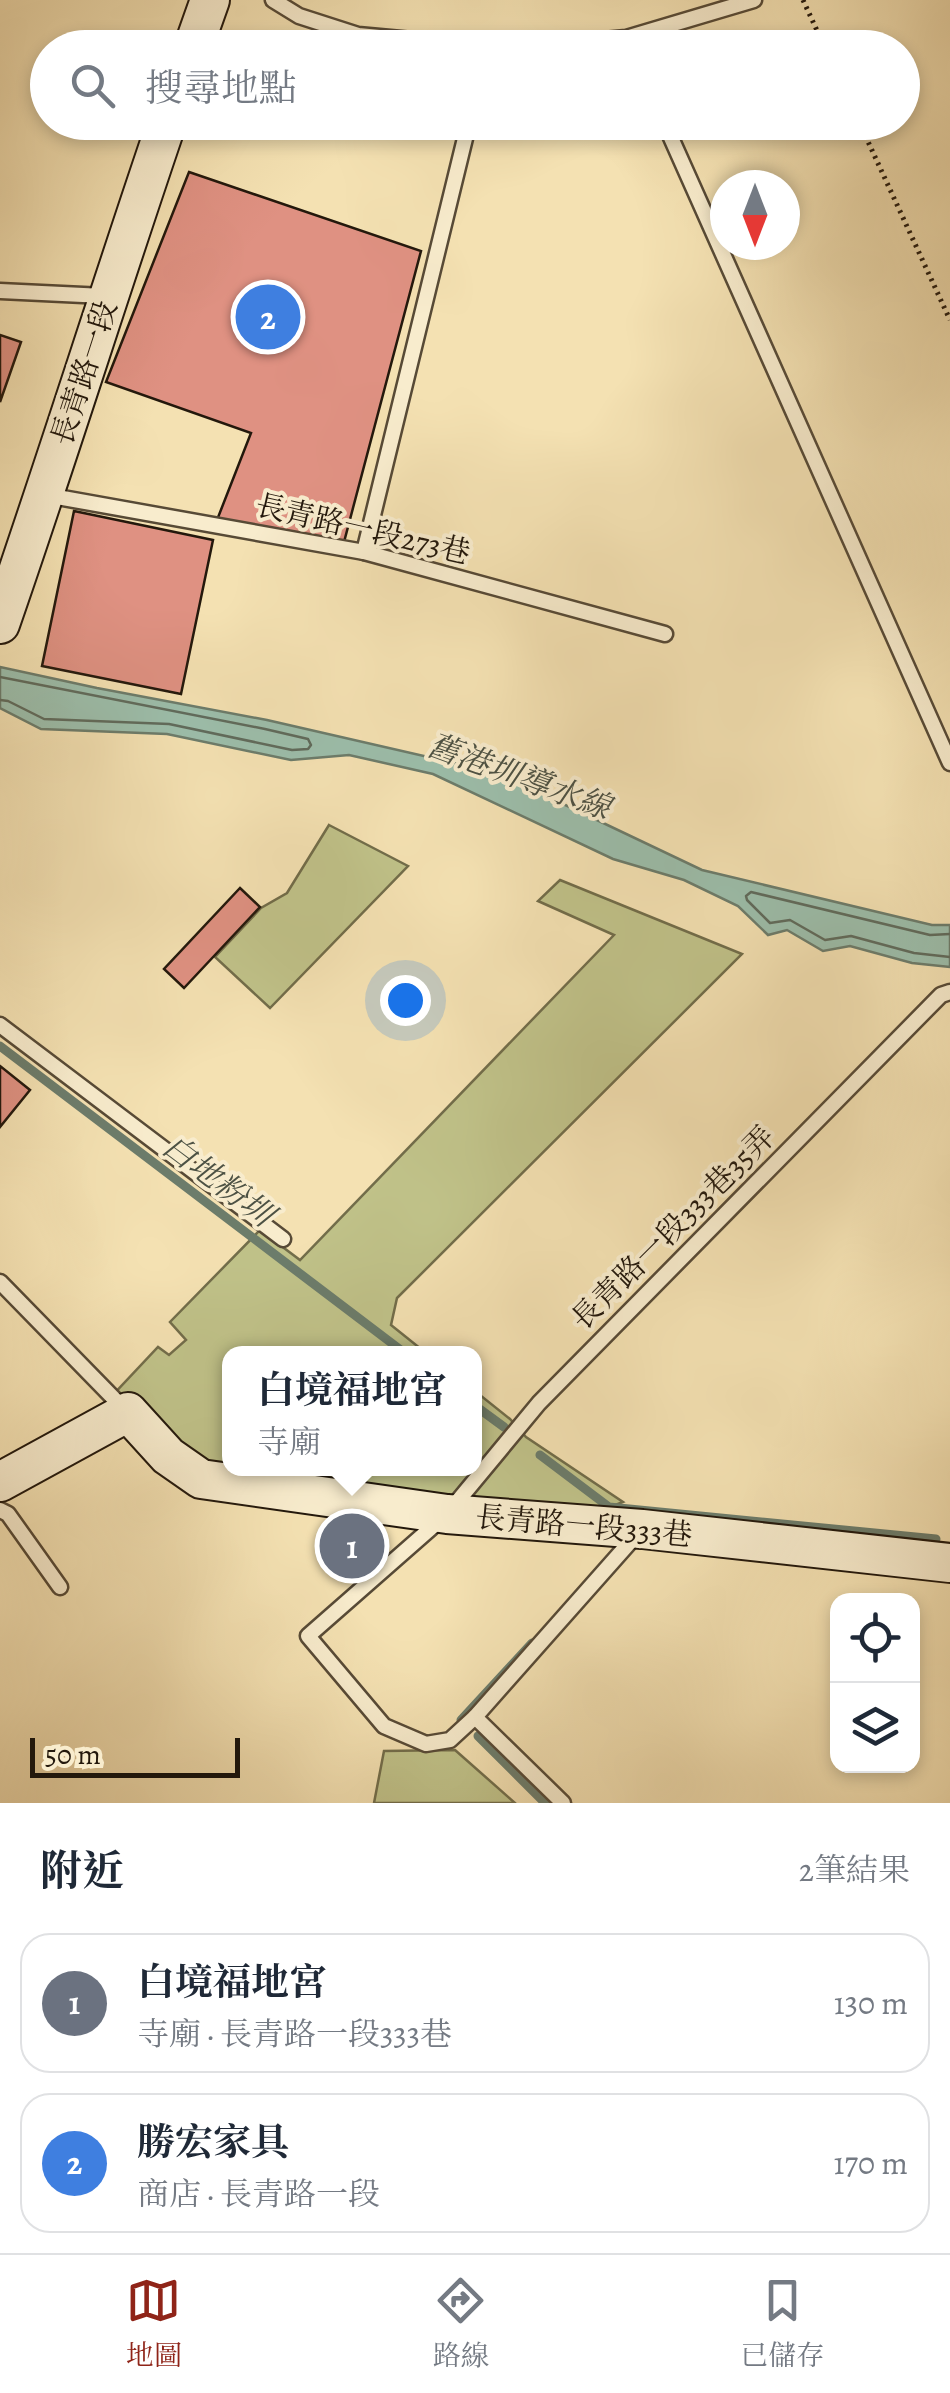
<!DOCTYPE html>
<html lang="zh-TW">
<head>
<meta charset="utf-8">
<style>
  body { margin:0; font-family:Alegreya,"Noto Serif TC",serif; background:#f6f6f7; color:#1f2937 }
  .controls { position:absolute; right:30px; bottom:30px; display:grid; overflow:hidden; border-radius:20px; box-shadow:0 5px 15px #0003 }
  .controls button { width:90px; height:90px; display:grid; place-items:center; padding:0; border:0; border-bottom:2px solid #e0e1e3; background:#fff; color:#1f2937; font:50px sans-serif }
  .compass { position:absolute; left:710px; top:170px; width:90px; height:90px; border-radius:50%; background:#fff; box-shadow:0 5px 15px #0003; rotate:180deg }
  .scale { position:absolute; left:30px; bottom:25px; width:210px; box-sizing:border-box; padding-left:10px; border:5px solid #23180c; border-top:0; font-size:28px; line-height:35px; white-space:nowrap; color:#23180c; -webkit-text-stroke:8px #f8eccd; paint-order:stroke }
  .you { position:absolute; left:405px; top:1000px; width:35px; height:35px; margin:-25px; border:8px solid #fff; border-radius:50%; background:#1a73e8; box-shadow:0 0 0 15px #1a73e833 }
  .badge { display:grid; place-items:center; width:65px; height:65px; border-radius:50%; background:#8f2418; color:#fff; font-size:32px; font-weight:700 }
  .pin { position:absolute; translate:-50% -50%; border:5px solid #fff; box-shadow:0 2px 10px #0006 }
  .popup { position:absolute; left:222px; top:1346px; width:260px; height:130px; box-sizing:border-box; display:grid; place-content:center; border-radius:20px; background:#fff; filter:drop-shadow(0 2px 8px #0005); font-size:32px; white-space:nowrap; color:#747a83 }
  .popup b { font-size:38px; color:#1f2937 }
  .popup::after { content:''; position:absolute; left:50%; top:100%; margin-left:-20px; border:20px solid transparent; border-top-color:#fff }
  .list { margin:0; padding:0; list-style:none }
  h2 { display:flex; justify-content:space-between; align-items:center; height:130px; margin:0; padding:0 40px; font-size:42px }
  h2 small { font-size:32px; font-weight:400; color:#747a83 }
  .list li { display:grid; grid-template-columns:65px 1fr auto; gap:30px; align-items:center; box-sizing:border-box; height:140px; margin:0 20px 20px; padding:0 20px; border:2px solid #e0e1e3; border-radius:30px }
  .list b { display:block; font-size:38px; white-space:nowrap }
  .list p { margin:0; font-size:32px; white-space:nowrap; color:#747a83 }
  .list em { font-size:32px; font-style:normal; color:#747a83 }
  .icon { flex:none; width:55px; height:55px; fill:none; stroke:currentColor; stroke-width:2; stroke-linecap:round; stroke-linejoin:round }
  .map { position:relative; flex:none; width:950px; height:1803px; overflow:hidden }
  .search { position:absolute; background:#fff; box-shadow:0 5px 15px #0003; left:30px; right:30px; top:30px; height:110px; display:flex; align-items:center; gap:25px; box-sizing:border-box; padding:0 35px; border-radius:55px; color:#747a83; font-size:38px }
  .sheet { height:450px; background:#fff }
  nav { display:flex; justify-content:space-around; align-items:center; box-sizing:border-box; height:140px; border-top:2px solid #e0e1e3; background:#fff; font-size:28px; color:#747a83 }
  nav a { display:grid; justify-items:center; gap:5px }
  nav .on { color:#8f2418 }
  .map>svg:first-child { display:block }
  .green { fill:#c0c289; stroke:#726d4a; stroke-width:2.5 }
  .water { fill:#9cbeab; stroke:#6c7c6b; stroke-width:2.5 }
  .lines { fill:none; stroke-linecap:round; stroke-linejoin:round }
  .shore { stroke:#606b5c; stroke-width:2.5 }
  .stream { stroke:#6c7c6b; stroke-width:9 }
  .building { fill:#df9182; stroke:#23180c; stroke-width:2.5 }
  .lane-casing { stroke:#574a36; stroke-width:19 }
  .secondary-casing { stroke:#23180c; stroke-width:42 }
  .path { stroke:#23180c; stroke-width:5; stroke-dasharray:2.5 5; stroke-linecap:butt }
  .lane { stroke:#f8eccd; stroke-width:14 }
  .secondary { stroke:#f8eccd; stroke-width:38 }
  .labels { text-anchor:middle; stroke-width:8; stroke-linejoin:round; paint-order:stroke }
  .street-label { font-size:30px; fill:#23180c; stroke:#f8eccd }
  .water-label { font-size:32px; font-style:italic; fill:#4d5244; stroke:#f8eccd }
</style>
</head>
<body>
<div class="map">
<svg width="950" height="1803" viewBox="0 0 950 1803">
  <rect width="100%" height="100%" fill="#f4e1b2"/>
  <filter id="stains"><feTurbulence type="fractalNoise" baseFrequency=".002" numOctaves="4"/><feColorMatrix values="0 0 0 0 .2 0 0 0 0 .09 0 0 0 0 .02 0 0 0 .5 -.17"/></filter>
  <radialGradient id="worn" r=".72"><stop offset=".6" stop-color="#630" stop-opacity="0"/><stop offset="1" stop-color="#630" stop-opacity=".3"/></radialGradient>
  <g class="green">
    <polygon points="329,825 408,866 270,1008 215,957 261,908 287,893"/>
    <polygon points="560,880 742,954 397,1298 391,1325 426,1353 230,1354 230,1468 474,1468 475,1391 510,1419 526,1437 623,1502 595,1513 185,1465 111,1397 158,1347 169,1355 186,1340 170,1322 260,1230 300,1260 614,935 538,901"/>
    <polygon points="455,1750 515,1803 374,1803 384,1751"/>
  </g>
  <polygon class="water" points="0,667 97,688 267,720 498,773 702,870 932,925 950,925 950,967 912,963 850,946 823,951 787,930 768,935 738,906 684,880 613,859 433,774 349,755 291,760 167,734 41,729 0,708"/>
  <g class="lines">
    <g class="shore">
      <polyline points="0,677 265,729 308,739 311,745 308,749 292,750 169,724 44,719 8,701 0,700"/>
      <polyline points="950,934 930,935 751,892 746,896 747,900 770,923 790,920 825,940 851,936 914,953 950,957"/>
    </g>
    <g class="stream">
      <polyline points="0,1046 406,1354"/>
      <polyline points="474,1405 504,1427"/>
      <polyline points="540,1455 609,1507 936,1539"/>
      <polyline points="461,1720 532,1643"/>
      <polyline points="478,1736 545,1803"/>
    </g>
  </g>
  <g class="building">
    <polygon points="189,172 421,251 344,542 217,520 251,433 106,382"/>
    <polygon points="0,335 21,342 0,402"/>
    <polygon points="74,511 213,540 181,694 42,666"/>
    <polygon points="240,888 260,907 184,988 164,969"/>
    <polygon points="0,1066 30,1090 0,1127"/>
    <polygon points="358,1516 370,1570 346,1575 334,1521"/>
  </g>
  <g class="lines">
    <defs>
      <g id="lane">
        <polyline points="273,0 299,16 358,35 488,47 538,46 626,38 754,0"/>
        <polyline points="664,122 950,763"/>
        <polyline points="0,291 104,296"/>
        <polyline points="46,495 364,552 665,634"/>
        <polyline points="364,552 469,122"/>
        <polyline points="0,1025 283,1239"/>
        <polyline points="0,1282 127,1412"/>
        <polyline points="0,1510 8,1514 60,1587"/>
        <polyline points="475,1717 450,1740 426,1744 384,1726 308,1636 447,1514 539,1403 941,995 950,992"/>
        <polyline points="563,1803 475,1717 638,1533"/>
      </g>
      <g id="secondary">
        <polyline points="193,48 210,0"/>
        <path d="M 0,624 C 58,457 110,289 167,122"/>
        <polyline points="0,1482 128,1412 168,1456 201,1479 447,1514 642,1529 950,1563"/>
      </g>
    </defs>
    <use href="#lane" class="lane-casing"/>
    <use href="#secondary" class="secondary-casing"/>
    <g class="path">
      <polyline points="803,0 825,48"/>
      <polyline points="859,122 950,320"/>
    </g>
    <use href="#lane" class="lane"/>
    <use href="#secondary" class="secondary"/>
  </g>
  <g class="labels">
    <g class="street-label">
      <text transform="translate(84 373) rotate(-72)" y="10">長青路一段</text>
      <text transform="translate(363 529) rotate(13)" y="10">長青路一段273巷</text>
      <text transform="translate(673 1228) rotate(-45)" y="10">長青路一段333巷35弄</text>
      <text transform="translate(584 1526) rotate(5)" y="10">長青路一段333巷</text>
    </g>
    <g class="water-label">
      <text transform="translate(519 776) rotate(20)" y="11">舊港圳導水線</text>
      <text transform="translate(218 1180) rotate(37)" y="11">白地粉圳</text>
    </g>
  </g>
  <rect width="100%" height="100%" filter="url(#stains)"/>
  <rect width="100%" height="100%" fill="url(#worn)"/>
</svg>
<div class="controls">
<button><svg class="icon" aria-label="locate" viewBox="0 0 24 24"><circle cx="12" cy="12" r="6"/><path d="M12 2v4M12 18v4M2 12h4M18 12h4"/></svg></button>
<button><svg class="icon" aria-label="layers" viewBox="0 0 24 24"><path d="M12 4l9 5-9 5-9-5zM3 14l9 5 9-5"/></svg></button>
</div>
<svg class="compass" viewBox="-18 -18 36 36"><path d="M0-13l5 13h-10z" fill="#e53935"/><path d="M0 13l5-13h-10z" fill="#747a83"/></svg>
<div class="scale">50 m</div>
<div class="you"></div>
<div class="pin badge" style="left:352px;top:1546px;background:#6b7280">1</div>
<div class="popup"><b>白境福地宮</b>寺廟</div>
<div class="pin badge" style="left:268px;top:317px;background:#3f7fe0">2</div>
<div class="search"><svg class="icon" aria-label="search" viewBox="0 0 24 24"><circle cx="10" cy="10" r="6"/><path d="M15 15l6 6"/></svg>搜尋地點</div>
</div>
<section class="sheet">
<h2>附近<small>2筆結果</small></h2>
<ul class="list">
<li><span class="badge" style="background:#6b7280">1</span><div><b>白境福地宮</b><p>寺廟 · 長青路一段333巷</p></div><em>130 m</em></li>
<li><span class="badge" style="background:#3f7fe0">2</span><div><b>勝宏家具</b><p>商店 · 長青路一段</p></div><em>170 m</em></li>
</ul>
</section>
<nav>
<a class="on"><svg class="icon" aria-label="map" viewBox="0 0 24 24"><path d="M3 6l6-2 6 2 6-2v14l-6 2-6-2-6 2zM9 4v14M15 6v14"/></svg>地圖</a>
<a><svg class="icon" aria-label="directions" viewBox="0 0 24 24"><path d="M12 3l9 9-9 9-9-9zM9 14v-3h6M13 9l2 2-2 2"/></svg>路線</a>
<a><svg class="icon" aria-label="saved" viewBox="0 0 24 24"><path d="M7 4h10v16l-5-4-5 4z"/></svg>已儲存</a>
</nav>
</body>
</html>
